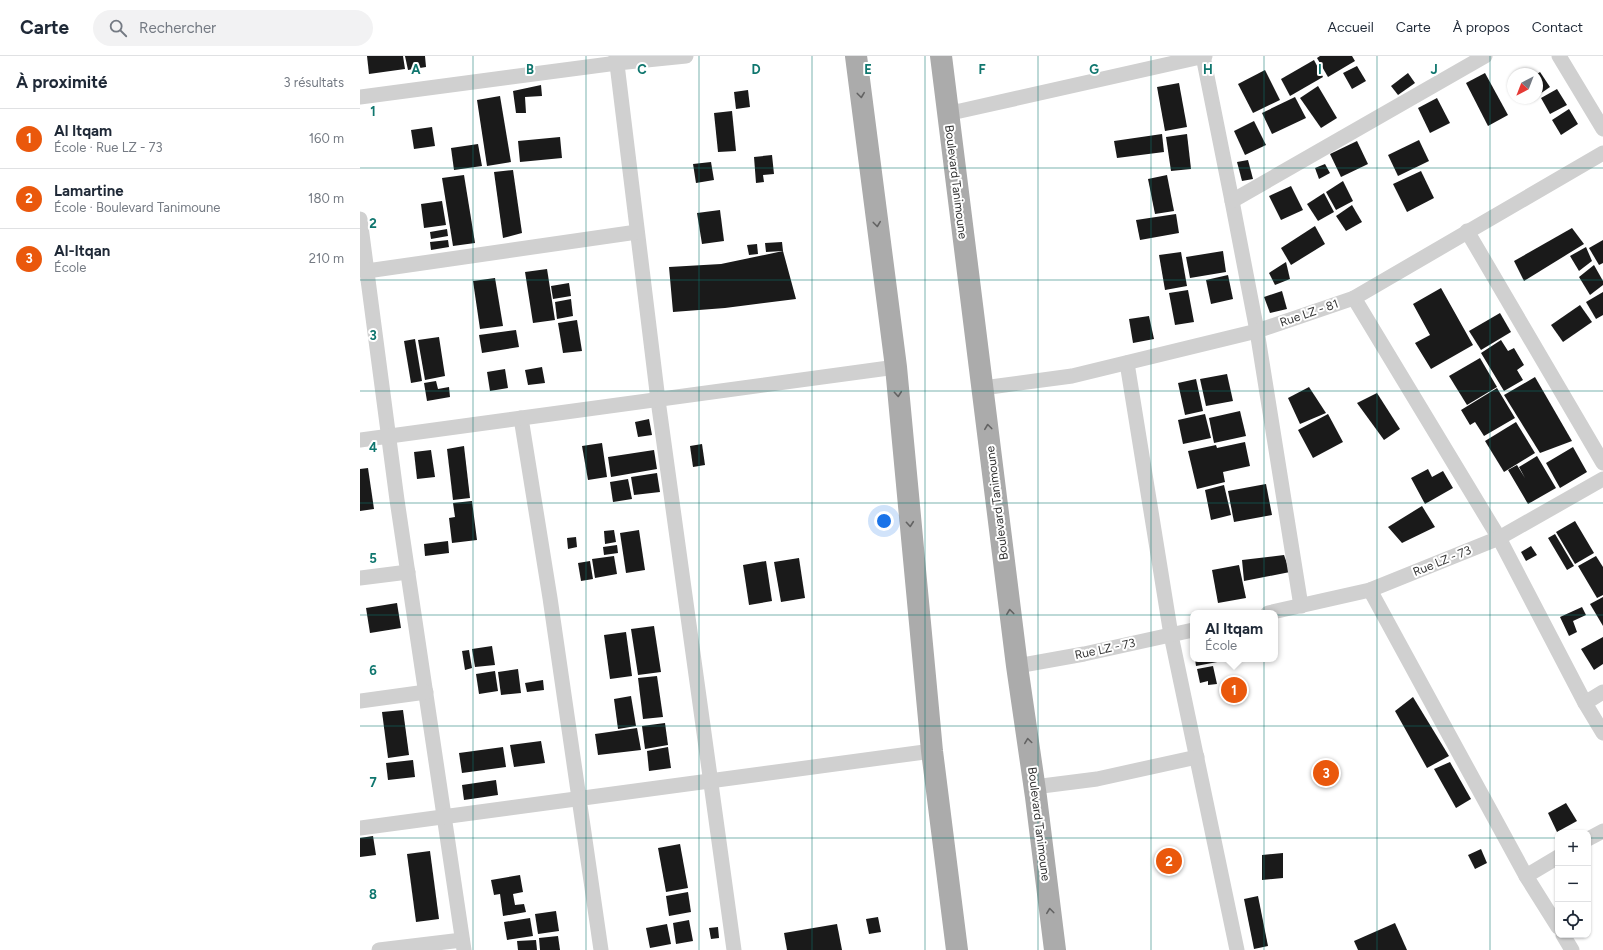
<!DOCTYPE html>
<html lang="fr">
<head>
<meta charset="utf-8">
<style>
  body { margin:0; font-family:Figtree,sans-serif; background:#f2f2f3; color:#1f2937 }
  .controls { position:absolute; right:12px; bottom:12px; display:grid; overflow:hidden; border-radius:8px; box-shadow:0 1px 3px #0004 }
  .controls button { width:36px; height:36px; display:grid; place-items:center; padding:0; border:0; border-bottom:1px solid #e0e1e3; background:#fff; color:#1f2937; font:20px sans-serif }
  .compass { position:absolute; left:1147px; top:12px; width:36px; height:36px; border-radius:50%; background:#fff; box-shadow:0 1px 3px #0004; rotate:222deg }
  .you { position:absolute; left:524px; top:465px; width:14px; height:14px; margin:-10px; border:3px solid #fff; border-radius:50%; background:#1a73e8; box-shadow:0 0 0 6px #1a73e833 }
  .badge { display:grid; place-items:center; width:26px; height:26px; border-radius:50%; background:#ea580c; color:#fff; font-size:13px; font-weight:700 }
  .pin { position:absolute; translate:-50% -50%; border:2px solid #fff; box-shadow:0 1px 4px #0006 }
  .popup { position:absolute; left:830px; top:554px; width:88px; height:52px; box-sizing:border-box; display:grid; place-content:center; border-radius:8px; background:#fff; filter:drop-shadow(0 1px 3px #0005); font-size:13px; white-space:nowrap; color:#747a83 }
  .popup b { font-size:15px; color:#1f2937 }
  .popup::after { content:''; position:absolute; left:50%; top:100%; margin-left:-8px; border:8px solid transparent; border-top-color:#fff }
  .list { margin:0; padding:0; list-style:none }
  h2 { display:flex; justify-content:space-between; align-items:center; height:52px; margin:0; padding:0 16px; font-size:17px }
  h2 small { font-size:13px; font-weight:400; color:#747a83 }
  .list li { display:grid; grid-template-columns:26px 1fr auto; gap:12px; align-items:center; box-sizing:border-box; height:60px; padding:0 16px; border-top:1px solid #e0e1e3 }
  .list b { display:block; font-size:15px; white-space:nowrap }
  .list p { margin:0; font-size:13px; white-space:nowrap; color:#747a83 }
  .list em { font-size:13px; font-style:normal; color:#747a83 }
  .icon { flex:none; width:22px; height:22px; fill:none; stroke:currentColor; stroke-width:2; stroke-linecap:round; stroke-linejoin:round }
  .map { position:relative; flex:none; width:1243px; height:894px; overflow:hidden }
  header { display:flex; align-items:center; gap:24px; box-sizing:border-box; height:56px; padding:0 20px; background:#fff; border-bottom:1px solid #e0e1e3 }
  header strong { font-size:19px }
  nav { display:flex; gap:22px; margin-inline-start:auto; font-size:14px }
  .search { width:280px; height:36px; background:#f2f2f3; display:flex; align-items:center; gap:10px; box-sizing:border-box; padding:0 14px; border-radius:22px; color:#747a83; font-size:15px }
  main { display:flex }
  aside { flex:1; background:#fff }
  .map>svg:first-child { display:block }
  .building { fill:#1a1a1a }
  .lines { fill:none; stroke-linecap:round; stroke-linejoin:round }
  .minor { stroke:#d0d0d0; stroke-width:15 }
  .primary { stroke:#ababab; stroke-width:22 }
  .oneway { stroke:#636363 }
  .grid { fill:none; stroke:#0f766e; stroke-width:1; stroke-opacity:0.55 }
  .labels { text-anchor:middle; stroke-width:4; stroke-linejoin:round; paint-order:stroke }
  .street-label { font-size:12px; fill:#333; stroke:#fff }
  .grid-label { font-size:13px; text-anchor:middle; font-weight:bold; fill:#0f766e; stroke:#fff; stroke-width:4; stroke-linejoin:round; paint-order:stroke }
</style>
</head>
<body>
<header>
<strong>Carte</strong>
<div class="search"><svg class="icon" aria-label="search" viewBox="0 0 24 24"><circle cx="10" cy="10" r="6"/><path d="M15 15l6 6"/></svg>Rechercher</div>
<nav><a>Accueil</a><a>Carte</a><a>À propos</a><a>Contact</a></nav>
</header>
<main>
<aside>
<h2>À proximité<small>3 résultats</small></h2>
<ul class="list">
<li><span class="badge">1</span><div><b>Al Itqam</b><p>École · Rue LZ - 73</p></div><em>160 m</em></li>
<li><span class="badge">2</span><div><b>Lamartine</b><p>École · Boulevard Tanimoune</p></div><em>180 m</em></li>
<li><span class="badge">3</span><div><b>Al-Itqan</b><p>École</p></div><em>210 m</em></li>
</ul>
</aside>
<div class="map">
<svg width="1243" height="894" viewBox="0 0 1243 894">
  <rect width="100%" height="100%" fill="#fff"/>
  <g class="building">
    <polygon points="7,0 43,0 45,13 9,18"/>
    <polygon points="45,0 65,0 66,11 48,14"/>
    <polygon points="960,0 992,0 995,5 968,21 957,2"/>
    <polygon points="954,4 963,21 930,40 921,23"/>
    <polygon points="997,10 1006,25 992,33 983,17"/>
    <polygon points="905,14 920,44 893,57 878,28"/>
    <polygon points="1180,16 1190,31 1177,40 1177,18"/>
    <polygon points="1048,17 1055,27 1038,39 1031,30"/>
    <polygon points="1125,17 1148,59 1128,70 1106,27"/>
    <polygon points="819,27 827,71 805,75 797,31"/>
    <polygon points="181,29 182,40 165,41 166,57 156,57 153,35"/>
    <polygon points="958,30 977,62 961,72 940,42"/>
    <polygon points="1197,33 1207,49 1190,58 1181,42"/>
    <polygon points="388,34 390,51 376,53 374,36"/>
    <polygon points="140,40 151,106 127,110 117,44"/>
    <polygon points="935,41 946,62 912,78 902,57"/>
    <polygon points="1077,42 1090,67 1070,77 1058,52"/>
    <polygon points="1209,53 1218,68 1201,79 1192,64"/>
    <polygon points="372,55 376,95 358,96 354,57"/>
    <polygon points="894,65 906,89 885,99 874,75"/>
    <polygon points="72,71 75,90 54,93 51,74"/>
    <polygon points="802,78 804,96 757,102 754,85"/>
    <polygon points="827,78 831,113 811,115 806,81"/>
    <polygon points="200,81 202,102 160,106 158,85"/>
    <polygon points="1059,84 1069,105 1038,120 1028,99"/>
    <polygon points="997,85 1008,108 981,121 970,98"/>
    <polygon points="118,88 122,110 94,114 91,92"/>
    <polygon points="412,99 414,118 403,119 404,126 396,127 394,101"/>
    <polygon points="888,104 893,123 882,125 877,106"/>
    <polygon points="351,106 354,124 336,127 333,108"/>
    <polygon points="965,108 970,117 959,123 955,112"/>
    <polygon points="153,114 162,177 143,182 134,116"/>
    <polygon points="1061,115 1074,142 1047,156 1033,128"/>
    <polygon points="104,119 115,187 93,190 82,122"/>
    <polygon points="807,119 814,155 795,158 788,123"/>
    <polygon points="983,125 993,145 976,154 966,136"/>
    <polygon points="931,130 943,154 921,164 909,140"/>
    <polygon points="964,137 974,156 958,165 947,148"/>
    <polygon points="82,145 86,169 64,172 61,148"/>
    <polygon points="992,149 1002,166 986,175 976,160"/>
    <polygon points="360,154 364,185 342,188 337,157"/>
    <polygon points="816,158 819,177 780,184 776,164"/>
    <polygon points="955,170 965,188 931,209 921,192"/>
    <polygon points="1212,172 1224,188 1164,225 1154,205"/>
    <polygon points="87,173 88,180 71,183 70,176"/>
    <polygon points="88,184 89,191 71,194 70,186"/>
    <polygon points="1243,184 1243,207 1239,209 1229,192"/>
    <polygon points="422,186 423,195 436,243 365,252 313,256 309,211 361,208 423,195 406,196 405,187"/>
    <polygon points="397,188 398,198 389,199 387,189"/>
    <polygon points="1226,191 1232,205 1219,215 1210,200"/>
    <polygon points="863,195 866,216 830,222 826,201"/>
    <polygon points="821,196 827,230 805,234 799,199"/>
    <polygon points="926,206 930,223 915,229 909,217"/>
    <polygon points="1234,209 1243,225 1243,229 1230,239 1219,221"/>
    <polygon points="187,213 195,264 173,267 165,216"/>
    <polygon points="868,219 873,243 851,248 846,224"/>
    <polygon points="135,222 143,270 120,273 113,225"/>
    <polygon points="209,227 211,240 193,243 191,230"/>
    <polygon points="1081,232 1113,289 1071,313 1055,287 1070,279 1053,248"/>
    <polygon points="828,234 834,266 815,269 809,237"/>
    <polygon points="922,235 927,253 910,257 904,241"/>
    <polygon points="1243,236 1243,259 1236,263 1226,246"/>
    <polygon points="211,243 213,260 197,263 195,246"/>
    <polygon points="1220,249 1232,266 1203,286 1191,269"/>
    <polygon points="1140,257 1151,276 1121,294 1109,275"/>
    <polygon points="789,260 794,283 773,287 769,263"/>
    <polygon points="217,264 222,295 203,297 198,267"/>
    <polygon points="156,274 159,291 122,297 119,279"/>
    <polygon points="79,281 85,320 65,324 58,284"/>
    <polygon points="55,283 62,325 51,327 44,285"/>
    <polygon points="1141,284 1148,295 1154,292 1164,309 1157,314 1163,324 1144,335 1121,297"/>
    <polygon points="1120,302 1137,331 1107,349 1089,320"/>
    <polygon points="182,311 185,327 168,329 165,314"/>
    <polygon points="145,313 148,332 130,335 127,316"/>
    <polygon points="867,318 873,345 846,350 840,323"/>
    <polygon points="1175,321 1212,385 1180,397 1144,339"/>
    <polygon points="836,323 843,355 825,359 818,327"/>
    <polygon points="76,325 78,333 89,331 90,341 67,345 64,327"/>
    <polygon points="949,331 966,357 940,368 928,342"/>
    <polygon points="1137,332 1155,362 1124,380 1115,366 1110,369 1101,354"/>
    <polygon points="1017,337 1040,373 1024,384 997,347"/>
    <polygon points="880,355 886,380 854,387 849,362"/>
    <polygon points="845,358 851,382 823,388 818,364"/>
    <polygon points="968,358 983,386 953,402 938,374"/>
    <polygon points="289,363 292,379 278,381 275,366"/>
    <polygon points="1156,366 1175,397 1144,416 1125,385"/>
    <polygon points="885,386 890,410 863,416 865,426 837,433 828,395 856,389 857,392"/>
    <polygon points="242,387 247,421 228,424 222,390"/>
    <polygon points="342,388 345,409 333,411 330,390"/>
    <polygon points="104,390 110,442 93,444 87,393"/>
    <polygon points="1213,391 1227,416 1200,432 1186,407"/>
    <polygon points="71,394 75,421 57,423 54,396"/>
    <polygon points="294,394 297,413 251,421 248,401"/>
    <polygon points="1177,400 1196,432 1168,448 1148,414 1157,409 1165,422 1159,411"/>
    <polygon points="8,412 14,453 0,455 0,413"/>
    <polygon points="1068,413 1072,421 1083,415 1093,432 1065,448 1051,422"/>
    <polygon points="297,417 300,436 274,439 271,421"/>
    <polygon points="268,423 272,443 253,446 250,426"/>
    <polygon points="906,428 912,459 874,466 868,435"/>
    <polygon points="864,429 871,459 851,464 845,434"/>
    <polygon points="112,445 117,484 92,487 89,462 95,461 93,447"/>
    <polygon points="1062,450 1075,471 1042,487 1028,471"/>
    <polygon points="1215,465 1234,497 1215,508 1196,476"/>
    <polygon points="254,474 256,486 245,488 244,475"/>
    <polygon points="279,474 285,514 266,517 260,477"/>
    <polygon points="1195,478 1214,510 1207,514 1188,482"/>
    <polygon points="216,481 217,491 208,493 207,482"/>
    <polygon points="88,485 89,497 65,500 64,488"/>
    <polygon points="257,489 258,497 244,499 243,491"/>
    <polygon points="1171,490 1177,499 1166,505 1161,496"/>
    <polygon points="924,499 930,516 884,525 882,504"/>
    <polygon points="254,500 257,518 235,522 232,503"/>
    <polygon points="1236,500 1243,511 1243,539 1237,542 1218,510"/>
    <polygon points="439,502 445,542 421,546 414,506"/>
    <polygon points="230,505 233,523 221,525 218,507"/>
    <polygon points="406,505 412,545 389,549 383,509"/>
    <polygon points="879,509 886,542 858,547 852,514"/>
    <polygon points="1243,541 1243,570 1230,548"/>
    <polygon points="37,547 41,572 10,577 6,552"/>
    <polygon points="1222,551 1226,559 1213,565 1217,576 1209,580 1200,561"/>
    <polygon points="294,570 301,616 278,619 271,573"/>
    <polygon points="266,576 272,620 250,623 244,579"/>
    <polygon points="1243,581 1243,608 1234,614 1221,593"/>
    <polygon points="132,590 135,609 115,611 112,593"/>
    <polygon points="109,594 112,612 105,614 102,595"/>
    <polygon points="835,603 868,603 868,604 836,610"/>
    <polygon points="853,610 857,628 848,629 848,625 840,627 837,613"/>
    <polygon points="158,613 161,637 141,639 138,616"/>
    <polygon points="135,615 138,635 119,638 116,618"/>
    <polygon points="297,620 303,661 283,663 278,622"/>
    <polygon points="183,624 184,634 167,636 165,627"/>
    <polygon points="271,640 276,670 258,673 254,643"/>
    <polygon points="1053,641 1089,700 1067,712 1035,655"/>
    <polygon points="43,654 49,699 28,702 22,656"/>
    <polygon points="305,667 308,689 285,693 282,670"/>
    <polygon points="277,672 281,694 238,699 235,678"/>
    <polygon points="181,685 185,707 154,711 150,689"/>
    <polygon points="143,691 146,711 102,717 99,697"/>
    <polygon points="308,691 311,712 289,715 287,695"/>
    <polygon points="53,704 55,721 28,724 26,707"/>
    <polygon points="1090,706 1111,743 1096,752 1074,713"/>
    <polygon points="136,724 138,739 104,744 102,729"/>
    <polygon points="1206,747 1217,765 1197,776 1188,757"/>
    <polygon points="13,780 16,799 0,801 0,782"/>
    <polygon points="320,788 328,832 306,836 298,792"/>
    <polygon points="1121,793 1127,807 1115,813 1108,799"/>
    <polygon points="70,795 79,863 56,866 47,798"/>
    <polygon points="923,797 923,822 902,824 902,799"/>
    <polygon points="160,819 163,836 153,838 155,849 164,848 166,856 143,860 140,838 134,839 131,824"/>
    <polygon points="328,836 331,856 309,860 306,840"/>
    <polygon points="898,840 908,890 894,893 884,843"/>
    <polygon points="196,855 199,875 178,878 175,858"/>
    <polygon points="518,861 521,876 509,878 506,863"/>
    <polygon points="170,862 173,880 147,884 144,866"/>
    <polygon points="329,864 333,885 316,888 313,867"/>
    <polygon points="1035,867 1047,894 998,894 994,885"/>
    <polygon points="307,868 311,888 290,892 286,872"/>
    <polygon points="477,868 482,894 427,894 424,877"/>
    <polygon points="358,871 359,882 351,883 349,872"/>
    <polygon points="198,880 200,894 180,894 179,882"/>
    <polygon points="176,884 177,894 158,894 157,885"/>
  </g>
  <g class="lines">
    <g class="minor">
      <polyline points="256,0 298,344 374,894"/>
      <polyline points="843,0 872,145 897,275 941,550"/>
      <polyline points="1199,0 1243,73"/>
      <polyline points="0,41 257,7 326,0"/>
      <polyline points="587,55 600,55 845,0"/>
      <polyline points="872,145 1125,0"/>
      <polyline points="0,163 37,444 104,894"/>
      <polyline points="1107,175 1243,407"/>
      <polyline points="7,215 277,176"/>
      <polyline points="994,242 1139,482 1225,647 1243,677"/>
      <polyline points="767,307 811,579 877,894"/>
      <polyline points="623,332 712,320 897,275 994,242 1243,97"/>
      <polyline points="161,362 190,542 241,894"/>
      <polyline points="0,384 536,311"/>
      <polyline points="0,522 48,516"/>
      <polyline points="1010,534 1166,820 1198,871"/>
      <polyline points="908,557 1010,534 1139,482 1243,423"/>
      <polyline points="657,610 724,598 833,574"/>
      <polyline points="0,645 66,636"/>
      <polyline points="1225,647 1243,636"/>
      <polyline points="674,731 737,723 837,701"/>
      <polyline points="0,772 572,695"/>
      <polyline points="1228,783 1243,775"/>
      <polyline points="1166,820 1198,801"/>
      <polyline points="1203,879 1212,894"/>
      <polyline points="19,894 102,884"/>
    </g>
    <g class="primary">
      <polyline points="496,0 536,311 572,695 597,894"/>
      <polyline points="581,0 657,610 676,741 695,894"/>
    </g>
  </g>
  <defs><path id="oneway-chevron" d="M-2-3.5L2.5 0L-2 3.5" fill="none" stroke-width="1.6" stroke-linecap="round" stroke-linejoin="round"/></defs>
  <g class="oneway">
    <use href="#oneway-chevron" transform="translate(501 39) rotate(83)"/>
    <use href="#oneway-chevron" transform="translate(517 168) rotate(83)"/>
    <use href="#oneway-chevron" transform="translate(538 338) rotate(85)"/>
    <use href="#oneway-chevron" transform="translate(628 371) rotate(-97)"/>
    <use href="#oneway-chevron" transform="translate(550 468) rotate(85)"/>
    <use href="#oneway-chevron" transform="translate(650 556) rotate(-97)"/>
    <use href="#oneway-chevron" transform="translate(668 685) rotate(-98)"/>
    <use href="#oneway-chevron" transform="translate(690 855) rotate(-97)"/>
  </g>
  <path class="grid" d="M 113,0 L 113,894M 226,0 L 226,894M 339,0 L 339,894M 452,0 L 452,894M 565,0 L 565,894M 678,0 L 678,894M 791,0 L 791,894M 904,0 L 904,894M 1017,0 L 1017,894M 1130,0 L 1130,894M 0,112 L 1243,112M 0,224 L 1243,224M 0,335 L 1243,335M 0,447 L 1243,447M 0,559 L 1243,559M 0,670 L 1243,670M 0,782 L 1198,782M 1228,782 L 1243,782"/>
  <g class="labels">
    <g class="street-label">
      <text transform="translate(596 126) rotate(83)" y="4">Boulevard Tanimoune</text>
      <text transform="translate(949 257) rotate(-19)" y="4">Rue LZ - 81</text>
      <text transform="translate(637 447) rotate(-97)" y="4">Boulevard Tanimoune</text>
      <text transform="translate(1082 505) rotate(-22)" y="4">Rue LZ - 73</text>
      <text transform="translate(745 593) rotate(-12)" y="4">Rue LZ - 73</text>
      <text transform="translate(679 768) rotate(83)" y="4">Boulevard Tanimoune</text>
    </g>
  </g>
  <g class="grid-label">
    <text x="56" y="18">A</text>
    <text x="170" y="18">B</text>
    <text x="282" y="18">C</text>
    <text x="396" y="18">D</text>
    <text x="508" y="18">E</text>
    <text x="622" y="18">F</text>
    <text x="734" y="18">G</text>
    <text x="848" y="18">H</text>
    <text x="960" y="18">I</text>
    <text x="1074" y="18">J</text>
    <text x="13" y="60">1</text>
    <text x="13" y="172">2</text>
    <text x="13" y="284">3</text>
    <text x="13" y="396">4</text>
    <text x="13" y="507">5</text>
    <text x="13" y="619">6</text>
    <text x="13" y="731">7</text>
    <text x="13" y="843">8</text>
  </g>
</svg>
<div class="controls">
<button>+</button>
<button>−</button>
<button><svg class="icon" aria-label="locate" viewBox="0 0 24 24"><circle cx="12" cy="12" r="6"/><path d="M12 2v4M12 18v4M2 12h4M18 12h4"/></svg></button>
</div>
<svg class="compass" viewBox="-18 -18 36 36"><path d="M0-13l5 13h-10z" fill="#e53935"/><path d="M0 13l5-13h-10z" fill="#747a83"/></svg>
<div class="you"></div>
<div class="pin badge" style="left:874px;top:634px">1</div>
<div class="popup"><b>Al Itqam</b>École</div>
<div class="pin badge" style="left:809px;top:805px">2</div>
<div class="pin badge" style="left:966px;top:717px">3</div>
</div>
</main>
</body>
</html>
